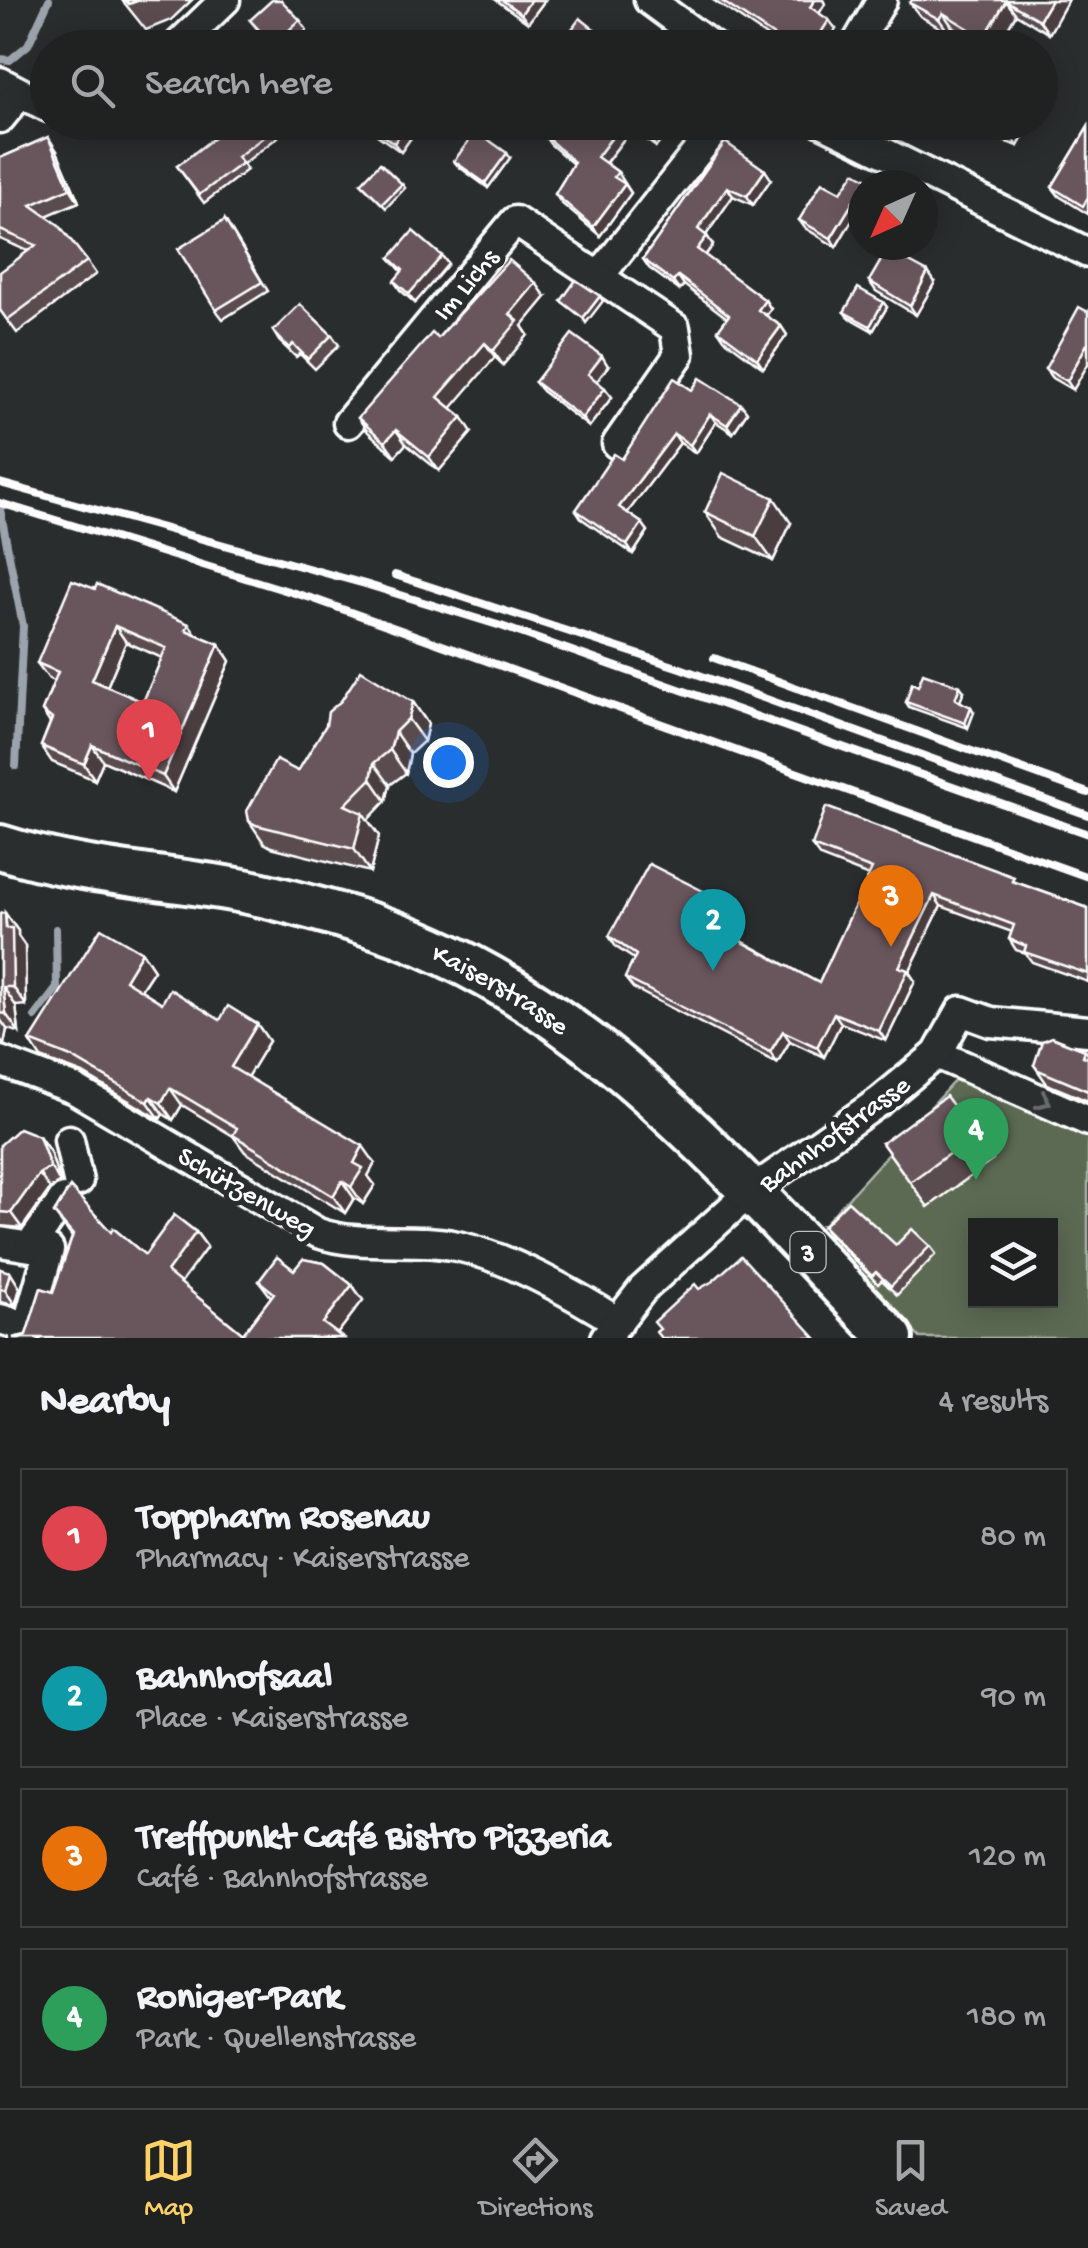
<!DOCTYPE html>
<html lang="en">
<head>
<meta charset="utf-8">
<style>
  body { margin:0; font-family:"Gochi Hand",sans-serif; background:#2d2f2f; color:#f1f3f6 }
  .controls { position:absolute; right:30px; bottom:30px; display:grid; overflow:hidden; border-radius:0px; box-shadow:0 5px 25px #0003 }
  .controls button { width:90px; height:90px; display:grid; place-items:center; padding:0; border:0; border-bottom:2px solid #3d3f40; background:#202222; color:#f1f3f6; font:50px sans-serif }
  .compass { position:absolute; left:848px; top:170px; width:90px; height:90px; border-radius:50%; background:#202222; box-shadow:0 5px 25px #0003; rotate:225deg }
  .you { position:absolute; left:448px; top:762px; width:35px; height:35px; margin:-25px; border:8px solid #fff; border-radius:50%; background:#1a73e8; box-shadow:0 0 0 15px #1a73e833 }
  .badge { display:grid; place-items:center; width:65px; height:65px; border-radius:50%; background:#ffd166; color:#fff; font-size:32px; font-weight:700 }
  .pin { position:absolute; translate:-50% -82px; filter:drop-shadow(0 2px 5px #0008) }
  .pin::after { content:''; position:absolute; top:52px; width:35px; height:30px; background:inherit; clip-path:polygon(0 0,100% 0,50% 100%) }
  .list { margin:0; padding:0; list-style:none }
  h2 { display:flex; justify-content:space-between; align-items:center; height:130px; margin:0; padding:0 40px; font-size:42px }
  h2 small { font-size:32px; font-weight:400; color:#a2a4a5 }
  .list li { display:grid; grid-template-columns:65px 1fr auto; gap:30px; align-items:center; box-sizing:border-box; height:140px; margin:0 20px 20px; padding:0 20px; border:2px solid #3d3f40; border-radius:0px }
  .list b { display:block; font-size:38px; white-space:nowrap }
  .list p { margin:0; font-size:32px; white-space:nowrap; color:#a2a4a5 }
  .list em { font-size:32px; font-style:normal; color:#a2a4a5 }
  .icon { flex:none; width:55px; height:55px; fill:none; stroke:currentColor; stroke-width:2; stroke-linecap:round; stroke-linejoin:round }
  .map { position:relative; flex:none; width:1088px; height:1338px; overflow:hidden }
  .search { position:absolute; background:#202222; box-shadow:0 5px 25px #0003; left:30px; right:30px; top:30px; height:110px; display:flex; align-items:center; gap:25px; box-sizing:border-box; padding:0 35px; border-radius:55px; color:#a2a4a5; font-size:38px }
  .sheet { height:770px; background:#202222 }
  nav { display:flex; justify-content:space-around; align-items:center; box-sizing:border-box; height:140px; border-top:2px solid #3d3f40; background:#202222; font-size:28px; color:#a2a4a5 }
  nav a { display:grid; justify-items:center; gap:5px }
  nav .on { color:#ffd166 }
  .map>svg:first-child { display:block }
  .green { fill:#5b6a52; stroke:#adb4a8; stroke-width:2.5; fill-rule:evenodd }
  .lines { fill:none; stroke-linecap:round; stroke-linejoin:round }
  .stream { stroke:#9ba4ac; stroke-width:8 }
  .street-casing { stroke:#fff; stroke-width:35 }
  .primary-casing { stroke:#fff; stroke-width:50 }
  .street { stroke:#2a2d2e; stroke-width:28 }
  .primary { stroke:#2a2d2e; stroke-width:42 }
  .rail { stroke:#fff; stroke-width:8 }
  .wall { fill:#5a4b50; stroke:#fff; stroke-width:2.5; fill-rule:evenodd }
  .shaded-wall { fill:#4a3d41; stroke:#fff; stroke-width:2.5 }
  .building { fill:#69575d; stroke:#fff; stroke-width:2.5; fill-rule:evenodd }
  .oneway { stroke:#6a6c6d }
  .labels { text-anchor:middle; stroke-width:10; stroke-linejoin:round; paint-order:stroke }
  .shield { fill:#2a2d2e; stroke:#bfc0c0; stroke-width:2.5 }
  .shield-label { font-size:25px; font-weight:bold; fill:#fff }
  .street-label { font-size:28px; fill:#fff; stroke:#2a2d2e }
</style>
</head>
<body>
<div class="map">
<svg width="1088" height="1338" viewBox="0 0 1088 1338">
  <rect width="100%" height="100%" fill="#2a2d2e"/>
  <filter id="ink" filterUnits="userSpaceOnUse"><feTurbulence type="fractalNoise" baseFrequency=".01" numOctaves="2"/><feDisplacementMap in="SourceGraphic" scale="20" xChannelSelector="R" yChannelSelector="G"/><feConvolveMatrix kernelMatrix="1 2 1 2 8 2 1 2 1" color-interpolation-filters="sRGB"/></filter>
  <g filter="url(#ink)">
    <path class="green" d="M 956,1079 L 1088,1135 L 1088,1338 L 920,1338 L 818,1231 ZM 976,1226 L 1050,1226 L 1050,1300 L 976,1300 Z"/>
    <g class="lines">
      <g class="stream">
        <polyline points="0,59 10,60 28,45 49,0"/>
        <polyline points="0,509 23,626 16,766"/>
        <polyline points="35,1017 57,988 56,929"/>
      </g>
      <defs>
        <g id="street">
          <polyline points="649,0 714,48"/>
          <polyline points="175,48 225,0"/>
          <polyline points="854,48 882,0"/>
          <polyline points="0,82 48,107"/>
          <polyline points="0,118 19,95"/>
          <polyline points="822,122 1088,253"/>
          <polyline points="600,275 721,122"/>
          <polyline points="348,423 515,221 675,328 679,355 617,444"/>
          <polyline points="937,1054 1088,1121"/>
          <path d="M 0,1061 L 74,1089 L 318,1233 C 362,1248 411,1236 457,1246 C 508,1257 574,1294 618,1322"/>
          <polyline points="69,1140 78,1181"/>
          <polyline points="0,1242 49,1250 24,1338"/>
          <polyline points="30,1246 64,1199"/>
          <polyline points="0,1319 28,1327"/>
          <polyline points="605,1338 643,1289 750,1192 880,1101 937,1054 961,1011 991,1022 1088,1031"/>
        </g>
        <g id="primary">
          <path id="s1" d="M 0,847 C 77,872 159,876 238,890 C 277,897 317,909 355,920 C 580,985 734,1176 891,1338"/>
        </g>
      </defs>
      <use href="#street" class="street-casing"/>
      <use href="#primary" class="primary-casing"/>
      <use href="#street" class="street"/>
      <use href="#primary" class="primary"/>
      <g class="rail">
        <polyline points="0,483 365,584 501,626 1088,834"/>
        <polyline points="0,503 314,599 1088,877"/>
        <polyline points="395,575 680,668 1088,815"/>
        <polyline points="714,658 1088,793"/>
      </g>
    </g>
    <g class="wall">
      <polygon points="122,0 192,0 171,20 146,30"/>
      <polygon points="496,0 545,0 528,23"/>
      <polygon points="713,0 823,0 825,4 819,13 836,29 824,48 784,48"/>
      <polygon points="1068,0 1049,34 1016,14 996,48 987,48 952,26 949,33 920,16 910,3"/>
      <polygon points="250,20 300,20 307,30 288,48 273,48"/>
      <polygon points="268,122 278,137 243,164 247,170 204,203 177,166"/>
      <polygon points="359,122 422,122 401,152"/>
      <polygon points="582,122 675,122 656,147 626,125 630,131 606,163 618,172 631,193 600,236 561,203 555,194 573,164 550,144 544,135 578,127"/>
      <polygon points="980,122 1031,122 1018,146 997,139"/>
      <polygon points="1088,127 1088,214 1059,196 1052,187"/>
      <polygon points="48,137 57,151 79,202 46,216 87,261 96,274 17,333 0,310 28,251 0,239 0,158"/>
      <polygon points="725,142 771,179 753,205 733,196 706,235 713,245 705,256 765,300 771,309 766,316 781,326 787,335 763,368 724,339 718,330 727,318 684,285 679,290 649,268 643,259"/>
      <polygon points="510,158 488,188 458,166 454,161"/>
      <polygon points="361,183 402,184 405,188 386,208"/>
      <polygon points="863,185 863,213 858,210 836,247 805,228 799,220"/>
      <polygon points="225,220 268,291 223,319 216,310"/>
      <polygon points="442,256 448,264 415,303 400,290 394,281 402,272 390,258"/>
      <polygon points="869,281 935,282 916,315 876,291"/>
      <polygon points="546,297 522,326 528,335 503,365 495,357 451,408 472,432 439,471 406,444 395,456 368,432 358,418 438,338"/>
      <polygon points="883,302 887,307 873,331 848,317 844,312"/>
      <polygon points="1088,312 1088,364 1073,390 1052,378 1045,369"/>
      <polygon points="273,331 332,335 339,345 315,369 300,354 296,357 279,341"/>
      <polygon points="608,366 597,381 612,397 589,427 542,391 535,382"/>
      <polygon points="692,390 741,404 747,412 733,433 716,422 696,453 680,443 627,513 642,523 648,531 633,554 582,519 576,510 622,459"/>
      <polygon points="705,512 791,523 773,561 722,537"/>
      <path d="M 95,589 L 189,624 L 197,635 L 219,644 L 230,661 L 174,792 L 103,761 L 95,780 L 52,762 L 41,746 L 50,723 L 42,711 L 54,681 L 49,679 L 37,663 ZM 126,642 L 162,658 L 143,702 L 107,687 Z"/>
      <polygon points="918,686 964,691 960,701 974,712 968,728 909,707 906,702"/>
      <polygon points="413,702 428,724 424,741 410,754 406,773 390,785 386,801 368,820 379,836 370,872 271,847 264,843 249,821 298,771"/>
      <polygon points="812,846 1018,883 1088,908 1088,982 1032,962 1025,953 1016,950 1009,939 1012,932 941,906 909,972 915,981 886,1041 841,1023 824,1057 790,1041 777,1063 633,988 625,978 634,959 616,947 609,936 709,894 716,905 707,922 819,983 869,876 820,857"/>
      <polygon points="5,913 18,931 18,936 25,946 26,1005 16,1006 19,1032 7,1029 4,1044 0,1045 0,914"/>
      <polygon points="142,952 154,970 141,990 162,1003 220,1020 257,1024 269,1041 247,1077 375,1163 368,1176 375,1185 363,1204 354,1198 345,1213 245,1152 233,1136 182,1105 173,1120 163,1114 160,1119 83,1074 41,1058 30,1041"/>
      <polygon points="1085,1050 1088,1054 1088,1101 1047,1084 1034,1065"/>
      <polygon points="975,1135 993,1160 928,1207 882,1143"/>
      <polygon points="39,1136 50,1152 60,1182 50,1189 22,1228 0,1226 0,1145"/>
      <polygon points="70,1187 111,1232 113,1228 145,1255 174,1215 196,1232 207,1247 180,1283 243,1334 271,1297 259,1281 277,1257 294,1270 303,1259 324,1263 352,1285 363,1300 337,1334 343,1338 13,1338 26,1335 41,1288 53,1292 72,1237 54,1213"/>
      <polygon points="823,1226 896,1245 930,1246 936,1254 897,1295 882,1280 878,1284 829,1234"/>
      <polygon points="0,1269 20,1288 15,1305 0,1302"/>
    </g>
    <g class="shaded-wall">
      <polygon points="531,0 545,0 528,23 521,14"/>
      <polygon points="815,0 823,0 825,4 817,17 810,7"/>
      <polygon points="1051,0 1068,0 1049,34 1039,20"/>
      <polygon points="1006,1 1016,14 996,48 991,48 984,38"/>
      <polygon points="943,13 952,26 949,33 939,19"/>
      <polygon points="829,20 836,29 824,48 811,48"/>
      <polygon points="604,37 611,46 610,48 604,48 600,42"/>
      <polygon points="408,122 422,122 401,152 394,143"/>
      <polygon points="624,122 630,131 603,166 597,157"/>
      <polygon points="643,122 675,122 656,147 641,126"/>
      <polygon points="1020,122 1031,122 1018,146 1011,137"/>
      <polygon points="48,137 57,151 79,202 70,188"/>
      <polygon points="507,153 510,158 488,188 485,183"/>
      <polygon points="765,170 771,179 753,205 747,196"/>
      <polygon points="625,184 631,193 600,236 593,227"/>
      <polygon points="727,187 733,196 704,238 698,229"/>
      <polygon points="853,202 858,210 836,247 831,238"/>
      <polygon points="707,236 713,245 703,258 697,249"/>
      <polygon points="442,256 448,264 415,303 409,294"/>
      <polygon points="928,272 935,282 916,315 910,306"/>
      <polygon points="678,276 684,285 679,290 673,282"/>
      <polygon points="536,283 546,297 522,326 528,335 503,365 493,351 510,314"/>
      <polygon points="600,296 603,301 586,323 583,318"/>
      <polygon points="765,300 771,309 764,318 758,310"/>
      <polygon points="883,302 887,307 873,331 870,326"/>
      <polygon points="781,326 787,335 763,368 757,359"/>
      <polygon points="1088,342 1088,364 1073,390 1067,381"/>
      <polygon points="485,343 495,357 448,412 438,397"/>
      <polygon points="602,356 608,366 595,384 588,374"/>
      <polygon points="605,388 612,397 589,427 582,418"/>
      <polygon points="741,404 747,412 733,433 727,425"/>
      <polygon points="710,414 716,422 696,453 690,445"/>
      <polygon points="462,417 472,432 439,471 429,457"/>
      <polygon points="396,430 406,444 395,456 385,442"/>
      <polygon points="674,434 680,443 625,516 619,507"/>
      <polygon points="774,498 791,523 773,561 755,536"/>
      <polygon points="642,523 648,531 633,554 627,545"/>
      <polygon points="115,626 126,642 103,696 92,680"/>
      <polygon points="219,644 230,661 174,792 163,776"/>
      <polygon points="960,686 964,691 959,704 955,699"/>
      <polygon points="413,702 428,724 424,741 408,719"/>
      <polygon points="971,707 974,712 968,728 965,723"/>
      <polygon points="395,732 410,754 406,773 390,750"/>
      <polygon points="92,745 103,761 95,780 84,764"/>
      <polygon points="374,763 390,785 386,801 371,779"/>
      <polygon points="363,813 379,836 370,872 354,849"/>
      <polygon points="709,894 716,905 704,928 696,917"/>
      <polygon points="934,895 941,906 909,972 915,981 886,1041 879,1031 899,967"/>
      <polygon points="5,913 18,931 18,936 25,946 26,1005 13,987"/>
      <polygon points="142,952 154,970 136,997 125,980"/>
      <polygon points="3,987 16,1006 19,1032 6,1014"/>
      <polygon points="834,1013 841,1023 824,1057 817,1047"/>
      <polygon points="0,1019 7,1029 4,1044 0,1039"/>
      <polygon points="257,1024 269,1041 243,1084 231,1067"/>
      <polygon points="783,1031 790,1041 777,1063 770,1052"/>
      <polygon points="170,1088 182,1105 173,1120 161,1103"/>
      <polygon points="151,1097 163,1114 160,1119 148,1102"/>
      <polygon points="39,1136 50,1152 60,1182 50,1167"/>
      <polygon points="363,1146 375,1163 368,1176 375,1185 363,1204 351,1187 354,1163"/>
      <polygon points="39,1174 50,1189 22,1228 11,1213"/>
      <polygon points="342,1181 354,1198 345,1213 333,1196"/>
      <polygon points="196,1232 207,1247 177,1288 167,1272"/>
      <polygon points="10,1272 20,1288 15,1305 5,1290"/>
      <polygon points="352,1285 363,1300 334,1338 323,1323"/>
    </g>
    <g class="building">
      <polygon points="125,0 140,0 129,4"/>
      <polygon points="272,0 281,0 300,20 273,45 250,20"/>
      <polygon points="502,0 531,0 521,14"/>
      <polygon points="720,0 815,0 810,7 829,20 811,48 792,48"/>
      <polygon points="912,0 1051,0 1039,20 1006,1 984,38 943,13 939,19 910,3"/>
      <polygon points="580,18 604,37 600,42 606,46 606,48 558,48"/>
      <polygon points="204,122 268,122 273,130 237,157 242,163 199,195 177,166 215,137"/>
      <polygon points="364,122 408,122 394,143"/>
      <polygon points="553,122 573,122 578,127 582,122 623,122 597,157 618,172 614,177 625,184 593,227 555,194 574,162 544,135"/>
      <polygon points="983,122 1020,122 1011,137 990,129"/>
      <polygon points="1088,127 1088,197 1083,206 1052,187"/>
      <polygon points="476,131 507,153 485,183 454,161"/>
      <polygon points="48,137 70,188 31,205 59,225 87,261 7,320 0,310 0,272 36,245 0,230 0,158"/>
      <polygon points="725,142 765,170 747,196 727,187 698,229 707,236 697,249 765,300 758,310 781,326 757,359 718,330 729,315 678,276 673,282 643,259"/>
      <polygon points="380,163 402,184 382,204 361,183"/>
      <polygon points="855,172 878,185 863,185 863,208 853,202 831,238 799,220 822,182 841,192"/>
      <polygon points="225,220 262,282 216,310 178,249"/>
      <polygon points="413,231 442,256 409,294 394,281 403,270 390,258"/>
      <polygon points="887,250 928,272 910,306 869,281"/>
      <polygon points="509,260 536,283 510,314 518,321 493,351 485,343 438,397 462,417 429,457 396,430 385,442 358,418 432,333 438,338"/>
      <polygon points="576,280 600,296 583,318 561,301"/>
      <polygon points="858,288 883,302 870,326 844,312"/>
      <polygon points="300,304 332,335 308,359 293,344 289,348 273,331"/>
      <polygon points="1079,307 1088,312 1088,342 1067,381 1045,369"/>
      <polygon points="572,334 602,356 588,374 605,388 582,418 535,382"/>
      <polygon points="674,378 692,390 700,378 741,404 727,425 710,414 690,445 674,434 619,507 642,523 627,545 576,510 614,454 622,459"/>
      <polygon points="723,473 774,498 755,536 705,512"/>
      <path d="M 72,580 L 95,589 L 97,584 L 189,624 L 186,630 L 219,644 L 163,776 L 92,745 L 84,764 L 41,746 L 52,719 L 42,711 L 58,672 L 37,663 ZM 115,626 L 166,648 L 143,702 L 92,680 Z"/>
      <polygon points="361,670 413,702 408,719 395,732 390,750 374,763 371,779 345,805 363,813 354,849 256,825 249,821 247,811 276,760 298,771 326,725 328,712 341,701"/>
      <polygon points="923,673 960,686 955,699 971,707 965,723 906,702 912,683 918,686"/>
      <polygon points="826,807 1014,877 1012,881 1088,908 1088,974 1024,952 1026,946 1009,939 1014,925 934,895 899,967 908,970 879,1031 834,1013 817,1047 783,1031 770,1052 625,978 636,955 609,936 649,864 709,894 696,917 819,983 872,869 812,846"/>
      <polygon points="5,913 6,928 12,928 13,987 3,987 6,1014 0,1013 0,914"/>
      <polygon points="101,928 142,952 125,980 162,1003 170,989 220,1020 228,1006 257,1024 231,1067 363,1146 354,1163 363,1168 351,1187 342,1181 333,1196 233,1135 237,1128 170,1088 161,1103 151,1097 148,1102 71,1057 30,1041"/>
      <polygon points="1051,1037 1085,1050 1083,1056 1088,1058 1088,1091 1038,1070 1034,1065 1042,1041"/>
      <polygon points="946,1096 975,1135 910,1182 882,1143"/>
      <polygon points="19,1128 39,1136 50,1167 39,1174 11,1213 0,1212 0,1145"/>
      <polygon points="70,1187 111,1232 113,1228 145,1255 174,1215 196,1232 167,1272 243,1334 274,1293 259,1281 277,1257 294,1270 303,1259 324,1263 352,1285 323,1323 343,1338 13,1338 26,1335 41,1288 53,1292 73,1235 54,1213"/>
      <polygon points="848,1201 896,1245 912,1229 930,1246 891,1286 876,1272 872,1276 823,1226"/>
      <polygon points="741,1256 816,1338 661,1338 656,1332 660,1329 654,1322 695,1284 699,1289 713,1281"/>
      <polygon points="0,1269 10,1272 5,1290 0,1289"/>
    </g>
    <defs><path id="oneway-chevron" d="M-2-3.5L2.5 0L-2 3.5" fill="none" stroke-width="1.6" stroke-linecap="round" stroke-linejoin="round" transform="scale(2.5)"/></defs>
    <use class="oneway" href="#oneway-chevron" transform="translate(1044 1101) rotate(24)"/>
  </g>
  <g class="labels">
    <rect class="shield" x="790.5" y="1232" width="35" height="40" rx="8"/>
    <g class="shield-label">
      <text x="808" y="1261">3</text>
    </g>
    <g class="street-label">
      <text transform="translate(464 283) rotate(-50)" y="10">Im Lichs</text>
      <text dy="10" stroke="none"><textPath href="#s1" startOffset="525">Kaiserstrasse</textPath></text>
      <text transform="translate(833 1132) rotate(-36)" y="10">Bahnhofstrasse</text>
      <text transform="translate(248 1190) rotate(30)" y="10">Schützenweg</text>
    </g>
  </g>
</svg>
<div class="controls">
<button><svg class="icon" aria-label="layers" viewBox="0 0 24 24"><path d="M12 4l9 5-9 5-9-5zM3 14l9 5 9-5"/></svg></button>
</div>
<svg class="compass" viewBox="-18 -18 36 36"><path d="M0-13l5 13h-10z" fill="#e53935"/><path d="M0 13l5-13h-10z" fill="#a2a4a5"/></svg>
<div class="you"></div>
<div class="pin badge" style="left:149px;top:781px;background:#e0444e">1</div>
<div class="pin badge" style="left:713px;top:971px;background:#0f9aa8">2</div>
<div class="pin badge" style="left:891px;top:947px;background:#e8710a">3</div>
<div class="pin badge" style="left:976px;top:1180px;background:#2e9e5b">4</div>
<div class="search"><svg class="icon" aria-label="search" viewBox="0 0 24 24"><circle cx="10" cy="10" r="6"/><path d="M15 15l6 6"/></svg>Search here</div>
</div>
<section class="sheet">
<h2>Nearby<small>4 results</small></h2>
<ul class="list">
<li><span class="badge" style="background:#e0444e">1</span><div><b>Toppharm Rosenau</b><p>Pharmacy · Kaiserstrasse</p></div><em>80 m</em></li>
<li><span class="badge" style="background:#0f9aa8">2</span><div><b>Bahnhofsaal</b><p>Place · Kaiserstrasse</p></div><em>90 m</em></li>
<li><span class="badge" style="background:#e8710a">3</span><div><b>Treffpunkt Café Bistro Pizzeria</b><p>Café · Bahnhofstrasse</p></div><em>120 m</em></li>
<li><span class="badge" style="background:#2e9e5b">4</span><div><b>Roniger-Park</b><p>Park · Quellenstrasse</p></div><em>180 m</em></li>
</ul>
</section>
<nav>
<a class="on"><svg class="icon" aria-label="map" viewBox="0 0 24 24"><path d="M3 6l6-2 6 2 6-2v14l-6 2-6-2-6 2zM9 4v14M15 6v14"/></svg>Map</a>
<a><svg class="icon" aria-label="directions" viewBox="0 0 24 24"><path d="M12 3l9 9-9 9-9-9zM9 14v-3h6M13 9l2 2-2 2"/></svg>Directions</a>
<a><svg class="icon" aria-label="saved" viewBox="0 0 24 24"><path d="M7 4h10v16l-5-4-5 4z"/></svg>Saved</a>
</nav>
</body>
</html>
